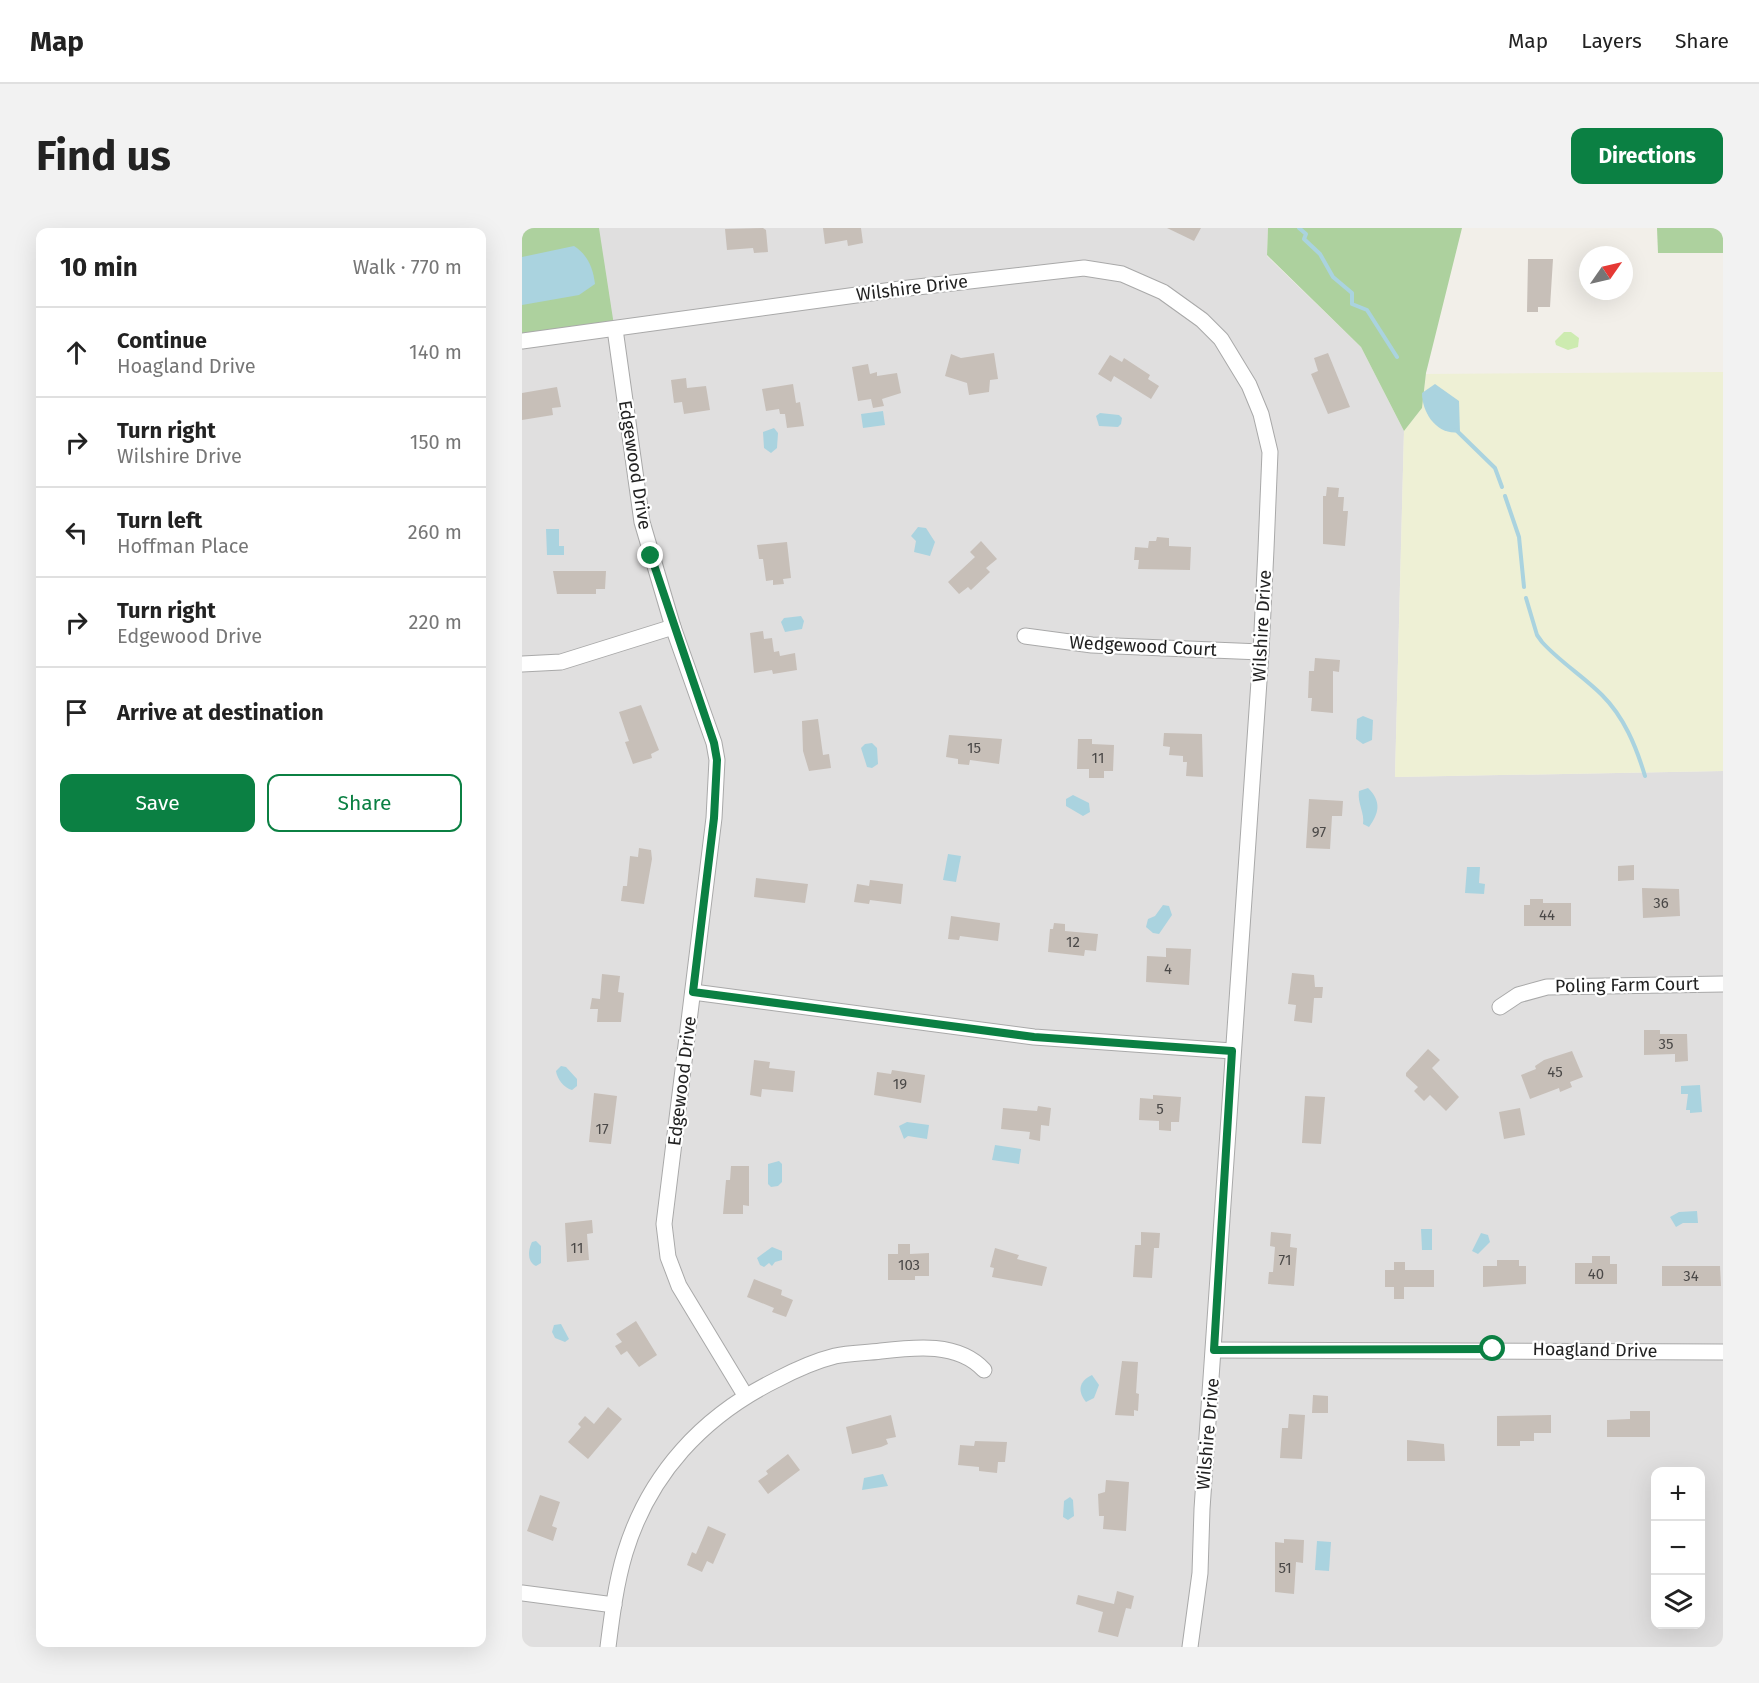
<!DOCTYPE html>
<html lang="en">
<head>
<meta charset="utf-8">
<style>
  body { margin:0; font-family:"Fira Sans",sans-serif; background:#f2f2f2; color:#222 }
  .controls { position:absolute; right:18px; bottom:18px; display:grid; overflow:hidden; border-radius:12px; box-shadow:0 6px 24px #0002 }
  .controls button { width:54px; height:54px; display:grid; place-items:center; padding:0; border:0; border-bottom:2px solid #e0e0e0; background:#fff; color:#222; font:30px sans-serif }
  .compass { position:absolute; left:1057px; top:18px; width:54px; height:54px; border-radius:50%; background:#fff; box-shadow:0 6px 24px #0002; rotate:56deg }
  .stop { position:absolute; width:18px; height:18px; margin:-14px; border:4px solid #0b8043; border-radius:50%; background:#fff }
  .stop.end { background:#0b8043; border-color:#fff; box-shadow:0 2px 6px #0008 }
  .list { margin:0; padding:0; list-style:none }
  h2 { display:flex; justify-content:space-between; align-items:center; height:78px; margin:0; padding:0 24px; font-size:26px }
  h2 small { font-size:20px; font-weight:400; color:#767676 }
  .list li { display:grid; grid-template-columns:39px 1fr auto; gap:18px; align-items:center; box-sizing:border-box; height:90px; padding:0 24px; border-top:2px solid #e0e0e0 }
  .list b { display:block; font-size:22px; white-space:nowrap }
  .list p { margin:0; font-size:20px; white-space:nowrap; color:#767676 }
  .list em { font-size:20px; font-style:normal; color:#767676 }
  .actions { display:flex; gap:12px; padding:18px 24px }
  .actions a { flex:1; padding:14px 0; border:2px solid #0b8043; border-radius:12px; text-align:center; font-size:21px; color:#0b8043 }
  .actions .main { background:#0b8043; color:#fff }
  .icon { flex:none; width:33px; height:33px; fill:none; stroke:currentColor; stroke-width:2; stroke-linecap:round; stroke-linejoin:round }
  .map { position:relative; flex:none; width:1201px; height:1419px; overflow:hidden; border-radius:12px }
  header { display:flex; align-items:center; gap:36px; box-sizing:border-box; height:84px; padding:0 30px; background:#fff; border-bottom:2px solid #e0e0e0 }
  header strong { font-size:28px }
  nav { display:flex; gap:33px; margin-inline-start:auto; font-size:21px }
  .intro { display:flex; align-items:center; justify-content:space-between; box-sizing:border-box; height:144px; padding:0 36px }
  h1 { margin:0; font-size:42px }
  .button { padding:15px 27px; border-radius:12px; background:#0b8043; color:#fff; font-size:21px; font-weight:700 }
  main { display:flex; gap:36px; padding:0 36px }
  aside { flex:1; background:#fff; border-radius:12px; box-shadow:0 6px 24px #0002 }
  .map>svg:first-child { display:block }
  .residential { fill:#e0dfdf; fill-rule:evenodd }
  .farmland { fill:#eef0d5 }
  .grass { fill:#cdebb0 }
  .forest { fill:#add19e }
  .water { fill:#aad3df }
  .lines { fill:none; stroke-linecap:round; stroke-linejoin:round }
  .stream { stroke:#aad3df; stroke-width:4 }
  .building { fill:#c7bfb8 }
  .street-casing { stroke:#a9a9a9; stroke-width:17 }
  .street { stroke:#fff; stroke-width:15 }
  .route { stroke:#0b8043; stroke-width:8 }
  .labels { text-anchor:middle; stroke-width:4.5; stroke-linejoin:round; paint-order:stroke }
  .number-label { font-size:15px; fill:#4b4948 }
  .street-label { font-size:18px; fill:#222; stroke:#fff }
</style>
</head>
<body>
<header>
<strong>Map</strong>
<nav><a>Map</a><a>Layers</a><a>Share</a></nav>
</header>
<div class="intro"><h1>Find us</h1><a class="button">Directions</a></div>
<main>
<aside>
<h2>10 min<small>Walk · 770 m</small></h2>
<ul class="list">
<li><svg class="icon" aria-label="ahead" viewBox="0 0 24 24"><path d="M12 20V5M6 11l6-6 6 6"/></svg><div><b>Continue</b><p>Hoagland Drive</p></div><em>140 m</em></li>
<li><svg class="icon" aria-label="right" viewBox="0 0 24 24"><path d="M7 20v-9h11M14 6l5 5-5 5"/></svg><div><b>Turn right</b><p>Wilshire Drive</p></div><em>150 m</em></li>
<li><svg class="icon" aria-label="left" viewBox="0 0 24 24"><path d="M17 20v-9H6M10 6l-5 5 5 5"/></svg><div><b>Turn left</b><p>Hoffman Place</p></div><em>260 m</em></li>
<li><svg class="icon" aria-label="right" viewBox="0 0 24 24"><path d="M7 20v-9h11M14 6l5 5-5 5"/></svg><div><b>Turn right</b><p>Edgewood Drive</p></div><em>220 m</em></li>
<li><svg class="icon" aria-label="arrive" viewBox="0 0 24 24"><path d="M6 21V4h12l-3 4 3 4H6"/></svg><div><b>Arrive at destination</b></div></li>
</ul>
<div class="actions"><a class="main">Save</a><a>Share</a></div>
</aside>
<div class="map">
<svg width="1201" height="1419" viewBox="0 0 1201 1419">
  <rect width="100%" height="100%" fill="#f2efe9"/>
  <path class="residential" d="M 0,0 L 746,0 L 745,28 L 839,119 L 882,203 L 873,549 L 1201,543 L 1201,1419 L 0,1419 ZM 1134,1244 L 1178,1244 L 1178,1396 L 1134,1396 Z"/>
  <polygon class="farmland" points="1201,144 1201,543 873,549 882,203 900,180 904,146"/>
  <polygon class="grass" points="1042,104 1049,104 1057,110 1056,119 1046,122 1034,117 1033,113"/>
  <g class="forest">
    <polygon points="0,0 77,0 93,104 0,118"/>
    <polygon points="746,0 940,0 904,145 900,180 882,203 839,119 745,27"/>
    <polygon points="1135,0 1201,0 1201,25 1136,25"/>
  </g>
  <g class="water">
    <path d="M 52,18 C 66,27 71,40 73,56 L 57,67 L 0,77 L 0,29 Z"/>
    <path d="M 913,156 L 937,173 L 938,204 C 915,208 900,185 900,165 Z"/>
    <polygon points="361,183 363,197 341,200 339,186"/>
    <polygon points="578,185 597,187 600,190 599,196 596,199 577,198 574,188"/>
    <polygon points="252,200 256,205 255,220 249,225 242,220 241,204"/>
    <polygon points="396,299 404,300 413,314 408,328 392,324 394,313 389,308"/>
    <polygon points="24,301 37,301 37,318 42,318 42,327 25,327"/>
    <polygon points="279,388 282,393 280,401 263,404 259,394 262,390"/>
    <polygon points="841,488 851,492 850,512 841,516 834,511 835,491"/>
    <polygon points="350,515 355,520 356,536 350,540 345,539 339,520 343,516"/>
    <path d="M 846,560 C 860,574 857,585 847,599 L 841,596 C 843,585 835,575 837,563 Z"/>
    <polygon points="551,567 567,575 568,584 561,588 544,578 544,571"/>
    <polygon points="426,626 439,628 434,654 421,652"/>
    <polygon points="945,639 958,639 957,655 963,656 962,666 943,665"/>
    <polygon points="641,677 647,678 650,687 637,706 631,705 624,699 626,691 633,688"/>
    <path d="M 39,838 L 44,839 L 55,851 L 55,858 L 50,862 C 42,860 35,851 34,843 Z"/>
    <polygon points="1178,857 1180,884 1168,885 1168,882 1164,882 1166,866 1159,866 1159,858"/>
    <polygon points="385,894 407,897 405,911 386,908 382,911 377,898"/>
    <polygon points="473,917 499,921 497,936 470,932"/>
    <polygon points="257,933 260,936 260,954 256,958 249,959 246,956 246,936"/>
    <polygon points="1175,983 1176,995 1161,995 1154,999 1148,989 1157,984"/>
    <polygon points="899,1001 910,1001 910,1022 900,1022"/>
    <polygon points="959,1005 966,1007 968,1014 956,1026 950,1023"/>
    <path d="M 14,1013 L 19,1018 L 19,1035 L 14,1038 C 5,1034 6,1022 10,1014 Z"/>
    <polygon points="250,1019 260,1023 260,1032 253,1034 250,1038 247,1035 242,1039 238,1037 235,1030"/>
    <polygon points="39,1096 47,1111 43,1114 33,1110 30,1104 32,1097"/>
    <path d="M 570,1147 L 577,1157 L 572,1170 L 564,1174 C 555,1163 557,1153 570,1147 Z"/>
    <polygon points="361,1246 366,1258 340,1262 342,1250"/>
    <polygon points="548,1269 551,1272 552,1288 546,1292 541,1289 542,1273"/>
    <polygon points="795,1313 809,1314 807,1343 793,1342"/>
  </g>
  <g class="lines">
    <g class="stream">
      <polyline points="777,0 784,6 782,11 798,26 811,49 830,65 830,76 845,82 875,129"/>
      <polyline points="934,202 973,240 980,259"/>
      <polyline points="983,268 997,309 1002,359"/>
      <path d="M 1004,370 L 1015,407 L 1020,414 C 1038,434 1061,448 1080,467 C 1102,489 1114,518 1123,548"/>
    </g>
  </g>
  <g class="building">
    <polygon points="241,0 244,2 246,24 232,25 231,20 205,22 203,1"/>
    <polygon points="301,0 339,0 341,15 326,18 325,12 303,16"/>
    <polygon points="645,0 679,0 672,13"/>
    <polygon points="1006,31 1031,31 1028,79 1016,79 1016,84 1005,84"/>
    <polygon points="472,125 476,151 468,152 467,164 447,167 445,155 423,148 429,126 439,130"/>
    <polygon points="806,125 828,179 806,186 789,146 796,143 792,130"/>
    <polygon points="588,127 600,134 602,130 628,147 626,151 637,158 629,171 592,148 589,154 576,146"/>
    <polygon points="346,136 348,146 355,144 355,148 375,145 379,165 360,171 362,178 351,180 349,171 336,173 330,139"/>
    <polygon points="164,150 165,160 184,158 188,182 162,186 160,174 152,175 149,152"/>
    <polygon points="271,156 274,175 278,174 282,198 265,200 263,186 258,186 257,181 244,183 240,161"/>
    <polygon points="35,159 39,179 30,180 31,187 0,192 0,165"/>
    <polygon points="805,259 817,260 816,269 822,269 821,283 826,283 823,318 801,316 801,268 804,268"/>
    <polygon points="635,309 647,310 647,318 669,319 668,342 616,341 617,332 612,332 613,319 626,320 627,313 634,313"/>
    <polygon points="459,313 475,331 464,340 468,344 449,362 446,359 437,366 426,354 453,329 448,324"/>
    <polygon points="265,314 269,350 261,351 262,356 251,357 251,352 244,353 241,331 237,331 235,317"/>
    <polygon points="31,343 84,343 83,361 74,361 74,366 35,366"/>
    <polygon points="241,403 242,411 250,410 252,424 257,423 258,428 273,425 275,442 251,446 250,442 232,445 228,405"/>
    <polygon points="793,430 818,432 817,444 811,443 811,485 789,483 790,470 786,470 787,443 792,443"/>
    <polygon points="119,477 137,522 129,526 130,530 111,536 103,514 107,513 97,484"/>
    <polygon points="296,491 301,527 307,526 309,540 287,543 281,523 280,493"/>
    <polygon points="642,505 680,506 681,549 664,548 665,534 661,534 661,528 647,527 648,519 641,518"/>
    <polygon points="427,507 480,511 477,536 448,532 447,537 436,536 436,531 424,529"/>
    <polygon points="556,511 570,511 570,516 592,517 591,543 582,543 582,550 567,550 567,541 555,541"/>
    <polygon points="787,571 821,573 820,588 810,588 808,621 784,620"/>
    <polygon points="117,620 129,622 130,631 122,676 99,673 101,658 105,658 108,628 116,629"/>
    <polygon points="1112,637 1112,652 1096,653 1096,638"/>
    <polygon points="234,650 286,656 283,675 232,669"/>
    <polygon points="348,652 381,656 379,676 348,672 347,676 332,674 335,656 347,658"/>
    <polygon points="1120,660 1157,661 1158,688 1121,690"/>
    <polygon points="1008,671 1021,671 1021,675 1049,675 1049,698 1002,698 1002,677 1008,677"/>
    <polygon points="429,688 478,695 476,713 438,708 437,712 426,711"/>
    <polygon points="532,695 543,696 543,703 576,706 574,723 563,722 562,728 526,724 528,701 531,701"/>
    <polygon points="644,720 669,721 667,757 624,754 625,728 644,729"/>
    <polygon points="770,745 792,747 793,759 801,759 800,770 792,770 790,795 772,793 774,777 766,776"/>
    <polygon points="80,746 98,748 96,764 102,765 99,794 75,794 76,781 68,781 70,770 78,771"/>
    <polygon points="1122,802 1138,802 1138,806 1165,806 1166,833 1153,834 1153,826 1122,827"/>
    <polygon points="906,821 918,832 910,840 937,869 924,883 908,867 902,873 892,863 896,859 884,848 884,845"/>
    <polygon points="1050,823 1061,849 1048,854 1050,859 1038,864 1037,860 1008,871 999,847 1014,841 1013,838 1022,832"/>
    <polygon points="232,832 248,834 247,840 273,843 271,864 240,861 239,869 228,867"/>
    <polygon points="370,842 403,847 399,875 352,867 355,844 369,846"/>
    <polygon points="72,865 95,868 89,916 67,914"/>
    <polygon points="631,867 659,869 657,894 649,894 649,903 637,902 637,893 617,892 618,870 631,871"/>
    <polygon points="783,868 803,869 799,916 780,915"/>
    <polygon points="516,878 529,880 527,898 519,897 518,913 507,911 508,904 479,901 481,880 515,883"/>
    <polygon points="998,880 1003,907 982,911 977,884"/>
    <polygon points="209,938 227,938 227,978 221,977 221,986 201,986 204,952 208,952"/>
    <polygon points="70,992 71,1005 65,1006 67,1032 45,1034 43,995"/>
    <polygon points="619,1004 638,1005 637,1020 632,1020 630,1050 611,1049 613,1017 619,1017"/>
    <polygon points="749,1004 769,1006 768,1019 775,1020 772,1058 746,1056 747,1044 751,1044 753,1019 748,1018"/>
    <polygon points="376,1016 388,1016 388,1026 407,1025 407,1048 393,1048 393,1052 366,1052 366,1026 376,1026"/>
    <polygon points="473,1020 497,1027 495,1031 525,1039 520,1058 470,1049 472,1040 468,1039"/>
    <polygon points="1070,1028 1088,1028 1088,1036 1095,1036 1095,1056 1053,1056 1053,1035 1070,1035"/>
    <polygon points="975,1032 997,1032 997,1038 1004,1038 1004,1056 961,1059 961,1038 975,1038"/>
    <polygon points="872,1034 883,1034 883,1042 912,1042 912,1059 882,1059 882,1071 872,1071 872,1059 863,1059 863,1042 872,1042"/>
    <polygon points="1140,1038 1198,1038 1199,1058 1140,1058"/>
    <polygon points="232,1051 260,1062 259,1067 271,1072 264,1089 250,1084 252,1080 225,1069"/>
    <polygon points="114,1093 135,1127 117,1139 105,1123 99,1127 93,1118 100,1114 94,1106"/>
    <polygon points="600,1133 616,1134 614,1165 617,1166 616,1183 612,1182 612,1188 593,1187"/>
    <polygon points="791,1167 806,1168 806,1185 790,1185"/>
    <polygon points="86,1179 100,1191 66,1231 46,1214 59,1199 56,1196 63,1188 72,1196"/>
    <polygon points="1108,1183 1128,1183 1128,1209 1085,1209 1085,1192 1108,1191"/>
    <polygon points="767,1186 783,1187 780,1231 758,1230 760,1200 766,1200"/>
    <polygon points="369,1187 374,1209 364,1211 366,1216 359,1219 330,1226 324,1199"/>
    <polygon points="1029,1187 1029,1205 1012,1205 1012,1213 998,1213 998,1218 975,1218 975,1188"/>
    <polygon points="885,1212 922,1216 923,1233 885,1233"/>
    <polygon points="453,1213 485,1214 483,1234 476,1234 475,1245 457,1243 457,1239 436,1237 438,1217 452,1218"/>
    <polygon points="266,1226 278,1242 246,1266 236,1253 246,1246 244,1243"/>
    <polygon points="584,1252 607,1254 604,1303 581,1301 582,1288 577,1288 576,1266 583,1264"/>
    <polygon points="18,1267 38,1274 30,1298 35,1300 31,1313 5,1303"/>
    <polygon points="186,1298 204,1306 191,1336 185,1333 180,1344 165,1337 170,1324 174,1326"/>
    <polygon points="762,1311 782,1312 781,1335 774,1334 772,1366 753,1364 753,1314 762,1315"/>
    <polygon points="595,1363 612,1368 609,1381 604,1380 596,1409 576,1404 581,1384 554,1376 556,1367 592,1376"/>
  </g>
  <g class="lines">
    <defs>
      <g id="street">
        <polyline points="93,101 120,294 151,399 192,515 195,532 192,590 142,996 146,1029 157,1058 223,1167"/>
        <polyline points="0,113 378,61 562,40 600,46 641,64 680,92 699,111 727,157 739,186 748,224 744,321 739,424 680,1281 678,1345 668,1419"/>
        <polyline points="503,408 570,417 739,424"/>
        <polyline points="0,436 39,434 151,399"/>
        <polyline points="171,764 512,809 710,823"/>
        <polyline points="978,779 996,767 1025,759 1201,756"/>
        <polyline points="692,1122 1201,1124"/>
        <polyline points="0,1365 92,1377"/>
        <path d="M 86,1419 C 90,1387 94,1355 103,1325 C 127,1246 181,1188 254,1152 C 273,1142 293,1133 313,1128 C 328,1125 344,1125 359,1123 C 393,1119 436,1114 462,1142"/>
      </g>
    </defs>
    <use href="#street" class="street-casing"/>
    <use href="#street" class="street"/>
  </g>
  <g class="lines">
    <polyline class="route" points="129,328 192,515 195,532 192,590 171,764 512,809 710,823 692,1122 971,1121"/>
  </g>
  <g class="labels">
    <g class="number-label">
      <text x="452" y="525">15</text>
      <text x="576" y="535">11</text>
      <text x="797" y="609">97</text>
      <text x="1139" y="680">36</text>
      <text x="1025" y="692">44</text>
      <text x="551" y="719">12</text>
      <text x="646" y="746">4</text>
      <text x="1144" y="821">35</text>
      <text x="1033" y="849">45</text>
      <text x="378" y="861">19</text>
      <text x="638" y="886">5</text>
      <text x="80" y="906">17</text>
      <text x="55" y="1025">11</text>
      <text x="763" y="1037">71</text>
      <text x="387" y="1042">103</text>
      <text x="1074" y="1051">40</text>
      <text x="1169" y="1053">34</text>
      <text x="763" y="1345">51</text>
    </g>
    <g class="street-label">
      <text transform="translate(390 60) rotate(-7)" y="6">Wilshire Drive</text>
      <text transform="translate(113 237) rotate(81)" y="6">Edgewood Drive</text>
      <text transform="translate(740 398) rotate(-87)" y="6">Wilshire Drive</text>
      <text transform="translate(621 418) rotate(3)" y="6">Wedgewood Court</text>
      <text transform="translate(1105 757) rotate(-1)" y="6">Poling Farm Court</text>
      <text transform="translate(160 853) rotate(-83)" y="6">Edgewood Drive</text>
      <text transform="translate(1073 1122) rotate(1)" y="6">Hoagland Drive</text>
      <text transform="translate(686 1206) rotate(-85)" y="6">Wilshire Drive</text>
    </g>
  </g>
</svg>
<div class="controls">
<button>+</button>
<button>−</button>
<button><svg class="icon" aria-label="layers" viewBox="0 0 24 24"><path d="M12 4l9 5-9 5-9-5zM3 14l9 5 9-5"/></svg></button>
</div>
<svg class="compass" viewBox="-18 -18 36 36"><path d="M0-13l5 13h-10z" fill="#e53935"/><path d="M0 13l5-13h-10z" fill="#767676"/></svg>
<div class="stop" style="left:971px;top:1121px"></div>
<div class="stop end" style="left:129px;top:328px"></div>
</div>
</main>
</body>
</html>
